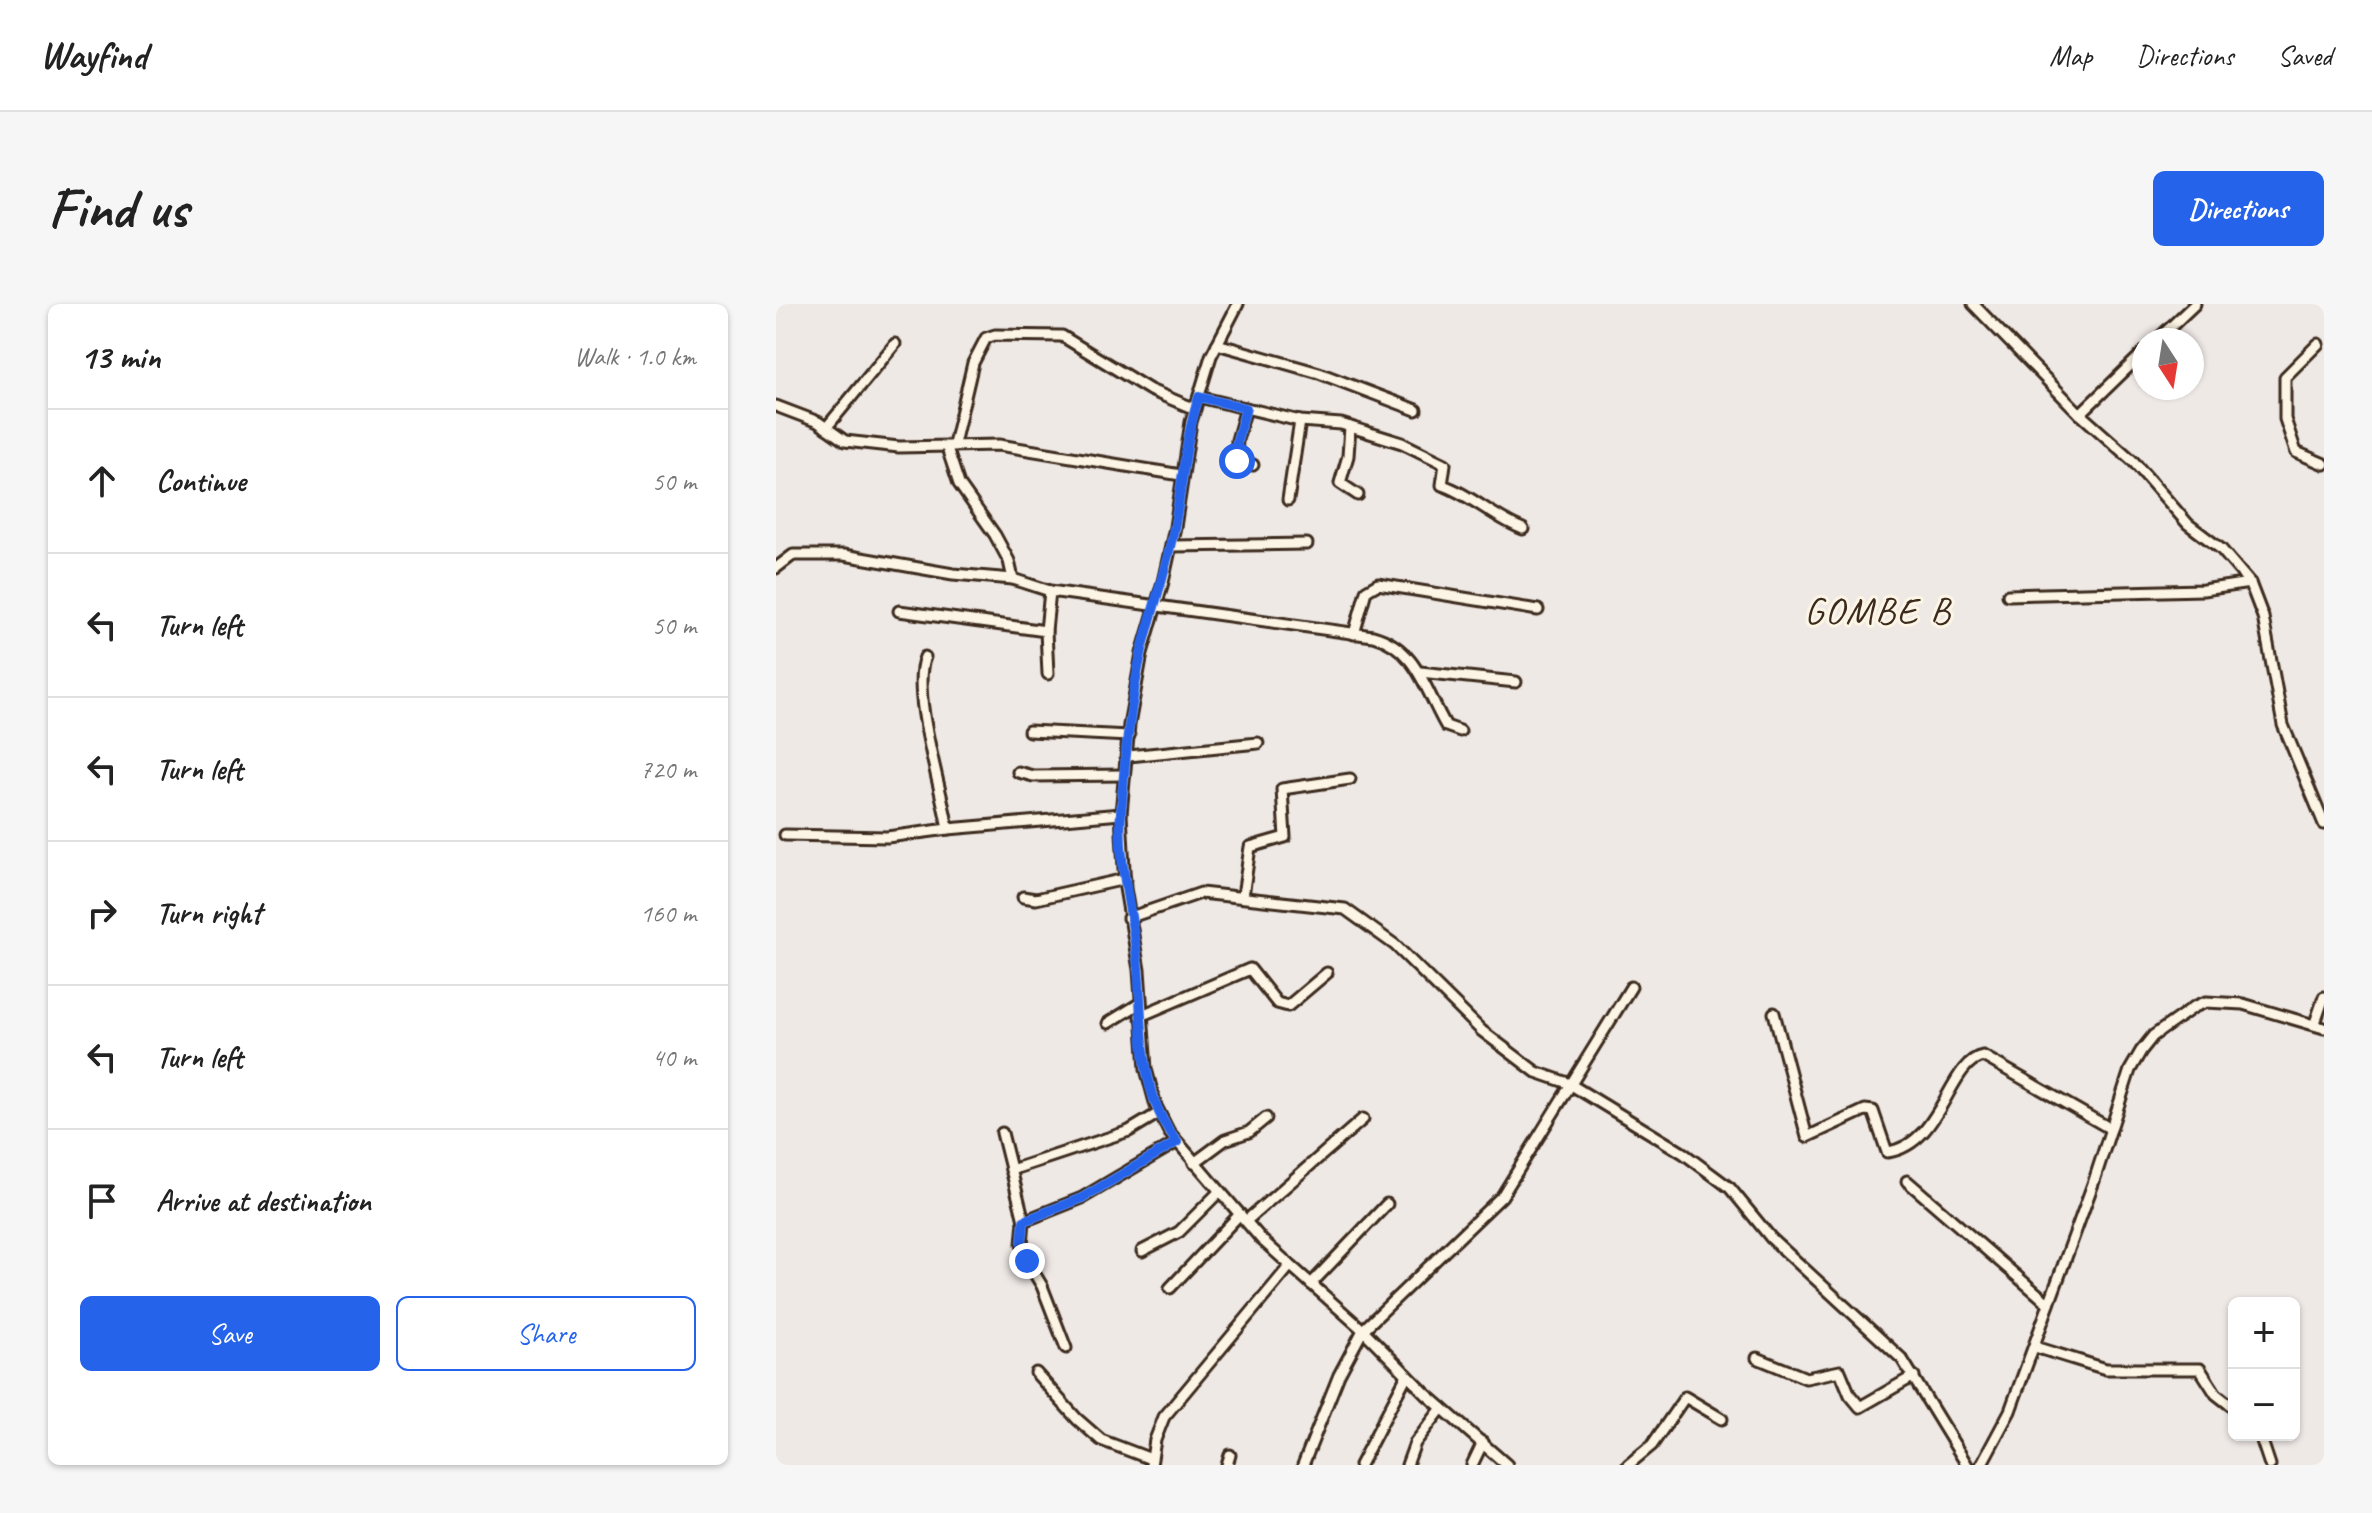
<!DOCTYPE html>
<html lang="en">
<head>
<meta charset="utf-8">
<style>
  body { margin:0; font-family:Caveat,sans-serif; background:#f6f6f6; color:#222 }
  .controls { position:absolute; right:24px; bottom:24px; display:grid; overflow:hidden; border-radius:12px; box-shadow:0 2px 6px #0004 }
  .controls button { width:72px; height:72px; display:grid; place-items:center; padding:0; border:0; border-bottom:2px solid #e0e0e0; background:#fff; color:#222; font:40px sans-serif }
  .compass { position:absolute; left:1356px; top:24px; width:72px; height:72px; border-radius:50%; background:#fff; box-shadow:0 2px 6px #0004; rotate:168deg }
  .stop { position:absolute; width:24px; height:24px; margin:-18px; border:6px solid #2563eb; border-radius:50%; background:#fff }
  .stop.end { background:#2563eb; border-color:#fff; box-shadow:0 2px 8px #0008 }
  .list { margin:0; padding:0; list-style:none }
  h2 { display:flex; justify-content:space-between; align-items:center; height:104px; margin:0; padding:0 32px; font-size:34px }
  h2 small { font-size:26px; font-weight:400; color:#767676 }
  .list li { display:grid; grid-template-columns:52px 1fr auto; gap:24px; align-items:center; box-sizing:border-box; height:144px; padding:0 32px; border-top:2px solid #e0e0e0 }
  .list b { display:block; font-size:30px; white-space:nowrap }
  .list em { font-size:26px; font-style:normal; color:#767676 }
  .actions { display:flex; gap:16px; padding:24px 32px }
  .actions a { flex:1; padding:18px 0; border:2px solid #2563eb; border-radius:12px; text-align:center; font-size:28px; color:#2563eb }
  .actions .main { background:#2563eb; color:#fff }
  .icon { flex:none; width:44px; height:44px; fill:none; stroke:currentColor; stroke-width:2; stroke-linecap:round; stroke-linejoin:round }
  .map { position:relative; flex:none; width:1548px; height:1161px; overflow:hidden; border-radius:12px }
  header { display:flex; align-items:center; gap:48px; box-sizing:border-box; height:112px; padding:0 40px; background:#fff; border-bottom:2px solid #e0e0e0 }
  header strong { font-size:38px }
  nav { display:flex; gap:44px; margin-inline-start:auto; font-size:28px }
  .intro { display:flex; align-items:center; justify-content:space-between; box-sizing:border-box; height:192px; padding:0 48px }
  h1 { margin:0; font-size:56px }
  .button { padding:20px 36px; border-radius:12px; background:#2563eb; color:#fff; font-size:28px; font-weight:700 }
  main { display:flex; gap:48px; padding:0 48px }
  aside { flex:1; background:#fff; border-radius:12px; box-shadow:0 2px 6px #0004 }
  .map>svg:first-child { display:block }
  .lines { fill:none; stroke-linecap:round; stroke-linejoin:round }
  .minor-casing { stroke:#3b2a1e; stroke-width:15 }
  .minor { stroke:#fcf5e5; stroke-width:9 }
  .route { stroke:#2563eb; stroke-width:10 }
  .labels { text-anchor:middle; stroke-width:6; stroke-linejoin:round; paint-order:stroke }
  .quarter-label { font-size:38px; letter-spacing:2px; fill:#3b2a1e; stroke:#fcf5e5 }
</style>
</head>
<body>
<header>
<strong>Wayfind</strong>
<nav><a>Map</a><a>Directions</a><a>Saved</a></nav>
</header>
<div class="intro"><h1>Find us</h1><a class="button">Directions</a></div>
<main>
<aside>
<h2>13 min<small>Walk · 1.0 km</small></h2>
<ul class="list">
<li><svg class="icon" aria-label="ahead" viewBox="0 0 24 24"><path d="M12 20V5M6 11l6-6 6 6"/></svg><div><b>Continue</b></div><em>50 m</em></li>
<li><svg class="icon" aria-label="left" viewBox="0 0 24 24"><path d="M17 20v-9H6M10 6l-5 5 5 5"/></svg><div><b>Turn left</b></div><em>50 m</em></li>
<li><svg class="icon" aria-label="left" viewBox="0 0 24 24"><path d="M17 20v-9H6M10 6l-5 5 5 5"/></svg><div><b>Turn left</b></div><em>720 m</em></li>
<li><svg class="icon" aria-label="right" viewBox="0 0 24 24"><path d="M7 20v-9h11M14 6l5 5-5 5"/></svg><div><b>Turn right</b></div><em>160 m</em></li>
<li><svg class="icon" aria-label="left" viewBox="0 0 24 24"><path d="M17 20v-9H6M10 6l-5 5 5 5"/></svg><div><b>Turn left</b></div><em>40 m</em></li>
<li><svg class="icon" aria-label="arrive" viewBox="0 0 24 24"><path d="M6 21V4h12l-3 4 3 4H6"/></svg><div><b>Arrive at destination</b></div></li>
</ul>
<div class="actions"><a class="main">Save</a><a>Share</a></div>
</aside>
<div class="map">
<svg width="1548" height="1161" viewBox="0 0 1548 1161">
  <rect width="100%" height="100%" fill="#efe9e6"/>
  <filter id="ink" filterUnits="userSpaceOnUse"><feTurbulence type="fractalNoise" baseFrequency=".0125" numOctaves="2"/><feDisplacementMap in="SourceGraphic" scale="16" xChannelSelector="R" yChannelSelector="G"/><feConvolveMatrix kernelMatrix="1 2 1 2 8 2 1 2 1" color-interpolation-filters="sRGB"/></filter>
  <g filter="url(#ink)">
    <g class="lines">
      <defs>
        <g id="minor">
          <polyline points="462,0 435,52 415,118 399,223 387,278 366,349 353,421 345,510 349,584 363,666 370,765 380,802 393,828 486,936 587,1026 650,1090 731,1161"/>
          <polyline points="1197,0 1304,110 1357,157 1412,220 1445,245 1474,279 1487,313 1507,421 1548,520"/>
          <polyline points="1381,36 1419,0"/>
          <polyline points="441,40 543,69 640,106"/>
          <polyline points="1542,40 1509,73 1509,115 1520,148 1548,160"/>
          <path d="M 423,93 L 524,117 L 565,120 L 626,139 L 669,160 L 666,181 C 694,190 718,214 747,225"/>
          <polyline points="0,102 42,118 69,137 123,143 223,141 405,171"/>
          <polyline points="470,104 461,136 460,154 477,161"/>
          <polyline points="1304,110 1368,48"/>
          <polyline points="574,123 572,152 564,179 582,191"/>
          <polyline points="50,124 119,40"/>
          <polyline points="178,140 197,59 210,34 219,31 286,32 374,86 419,105"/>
          <polyline points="171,144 183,180 219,231 233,257 237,275"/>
          <polyline points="512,196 524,117"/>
          <polyline points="395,242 531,240"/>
          <path d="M 0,264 L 17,251 L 68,251 L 177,270 L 237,275 L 274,287 L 597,332 C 641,344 649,386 670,422 L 684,427"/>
          <polyline points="1232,291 1427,286 1474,279"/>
          <polyline points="123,307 270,327 274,287"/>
          <polyline points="270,327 272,370"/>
          <polyline points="578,330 590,287 602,280 762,306"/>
          <path d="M 149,353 C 134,387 166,485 172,525 L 345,510"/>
          <polyline points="644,368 740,378"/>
          <polyline points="253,427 353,432"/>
          <polyline points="353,452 482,439"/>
          <polyline points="242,468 257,472 349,471"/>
          <polyline points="9,531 111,533 172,525"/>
          <polyline points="467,592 474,543 509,533 506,485 574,475"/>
          <polyline points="247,593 260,595 349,575"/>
          <polyline points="352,614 425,589 569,605 619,641 706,727 760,768 792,779 907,849 954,884 995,934 1126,1055 1191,1161"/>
          <path d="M 998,709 L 1031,833 L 1089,806 L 1097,807 L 1111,848 C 1167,840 1172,758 1207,752 L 1335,825"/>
          <polyline points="364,712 474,665 501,699 512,702 551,669"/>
          <polyline points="332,719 363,700"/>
          <polyline points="1539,719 1548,693"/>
          <polyline points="226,829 248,917 246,940 251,957 266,982 290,1044"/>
          <polyline points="418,859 449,836 473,828 490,814"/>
          <polyline points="235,866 353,827 383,809"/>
          <polyline points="1131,877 1273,1000"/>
          <polyline points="248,917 306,894 401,838"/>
          <polyline points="470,917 587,815"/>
          <polyline points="366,947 403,928 443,888"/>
          <polyline points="535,980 611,900"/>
          <polyline points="394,984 464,910"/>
          <polyline points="1259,1043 1330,1065 1424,1065 1440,1090 1458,1104"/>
          <polyline points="981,1054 1030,1074 1064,1067 1074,1091 1084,1103 1138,1072"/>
          <polyline points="260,1069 301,1115 325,1136 375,1155"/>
          <polyline points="1484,1131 1494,1161"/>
          <polyline points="375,1161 379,1136 388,1113 513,963"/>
          <polyline points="451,1161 454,1151"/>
          <polyline points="527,1161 563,1071 587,1026 726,892 855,683"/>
          <polyline points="584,1161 631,1071"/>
          <polyline points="631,1161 639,1139 666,1104"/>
          <polyline points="696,1161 707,1138"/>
          <polyline points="852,1161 876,1141 909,1093 946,1115"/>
          <polyline points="1205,1161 1234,1107 1318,877 1354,766 1365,747 1377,732 1418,703 1430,698 1467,700 1548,724"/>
        </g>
      </defs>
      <use href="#minor" class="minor-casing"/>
      <use href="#minor" class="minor"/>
    </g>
  </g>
  <g class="lines" filter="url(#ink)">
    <path class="route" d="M 251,957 L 246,940 L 248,917 L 306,894 L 401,838 C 362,789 367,723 362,664 C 358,612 341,561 345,508 C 349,455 354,398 366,346 C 376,307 389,269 397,229 C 407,183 408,138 423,93 L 470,104 L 461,136 L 461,157"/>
  </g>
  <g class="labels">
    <g class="quarter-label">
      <text x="1102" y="319">GOMBE B</text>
    </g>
  </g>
</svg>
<div class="controls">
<button>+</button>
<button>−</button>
</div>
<svg class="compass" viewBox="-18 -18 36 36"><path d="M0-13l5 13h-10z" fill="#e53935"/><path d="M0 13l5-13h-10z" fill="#767676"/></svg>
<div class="stop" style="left:461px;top:157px"></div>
<div class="stop end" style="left:251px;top:957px"></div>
</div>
</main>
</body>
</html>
